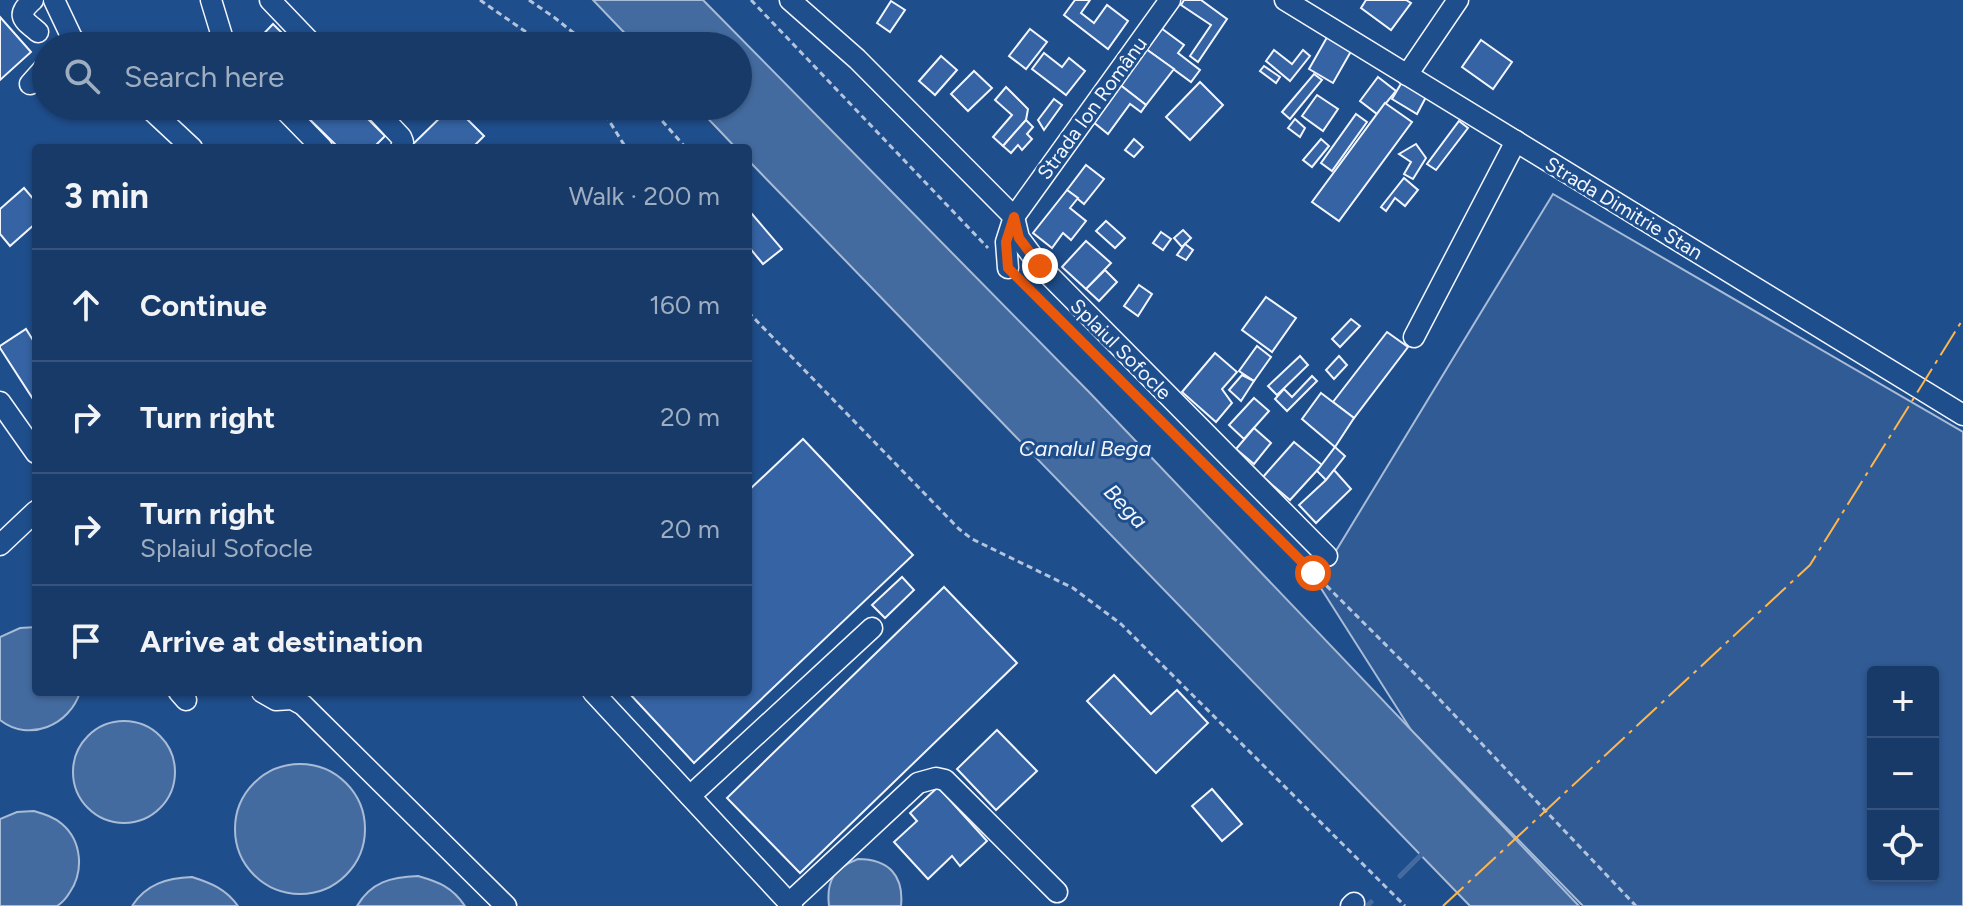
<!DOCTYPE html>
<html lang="en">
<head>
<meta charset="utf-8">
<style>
  body { margin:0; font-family:Figtree,sans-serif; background:#244571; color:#f1f3f6 }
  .controls { position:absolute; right:24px; bottom:24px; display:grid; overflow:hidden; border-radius:8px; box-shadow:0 2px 6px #0004 }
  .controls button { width:72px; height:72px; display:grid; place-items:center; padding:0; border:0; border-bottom:2px solid #36547d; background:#173a69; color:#f1f3f6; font:40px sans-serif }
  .stop { position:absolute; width:24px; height:24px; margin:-18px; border:6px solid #ea580c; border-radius:50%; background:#fff }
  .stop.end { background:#ea580c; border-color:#fff; box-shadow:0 2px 8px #0008 }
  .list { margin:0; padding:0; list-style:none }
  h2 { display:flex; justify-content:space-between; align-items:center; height:104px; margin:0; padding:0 32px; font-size:34px }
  h2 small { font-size:26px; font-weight:400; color:#9eadc0 }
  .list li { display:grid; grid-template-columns:52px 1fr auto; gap:24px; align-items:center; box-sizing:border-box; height:112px; padding:0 32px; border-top:2px solid #36547d }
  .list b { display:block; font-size:30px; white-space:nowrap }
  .list p { margin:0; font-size:26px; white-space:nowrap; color:#9eadc0 }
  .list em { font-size:26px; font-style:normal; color:#9eadc0 }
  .icon { flex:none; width:44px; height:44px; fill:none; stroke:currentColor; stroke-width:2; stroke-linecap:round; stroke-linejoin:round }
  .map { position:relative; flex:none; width:1963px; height:906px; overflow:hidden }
  .search { position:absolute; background:#173a69; box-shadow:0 2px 6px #0004; left:32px; top:32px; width:720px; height:88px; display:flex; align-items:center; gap:20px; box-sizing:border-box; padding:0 28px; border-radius:44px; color:#9eadc0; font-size:30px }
  .panel { position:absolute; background:#173a69; box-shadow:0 2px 6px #0004; left:32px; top:144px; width:720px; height:552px; border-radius:8px }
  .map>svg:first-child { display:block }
  .built { fill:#305b95; stroke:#a8bbd7; stroke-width:2; fill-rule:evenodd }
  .water { fill:#446ba0; stroke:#a8bbd7; stroke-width:2 }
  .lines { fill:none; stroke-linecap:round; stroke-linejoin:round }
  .stream { stroke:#446ba0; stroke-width:5 }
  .building { fill:#3563a3; stroke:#f2f6ff; stroke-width:2 }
  .minor-casing { stroke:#f2f6ff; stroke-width:23 }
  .path { stroke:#b3c4dc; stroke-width:3; stroke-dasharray:6 4; stroke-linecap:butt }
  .minor { stroke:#1f4e8c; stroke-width:20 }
  .power { stroke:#ffb74d; stroke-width:2; stroke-dasharray:28 6 4 6; stroke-linecap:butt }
  .route { stroke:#ea580c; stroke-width:10 }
  .labels { text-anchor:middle; stroke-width:6; stroke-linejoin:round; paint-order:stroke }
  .street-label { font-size:20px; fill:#f2f6ff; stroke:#1f4e8c }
  .water-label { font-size:22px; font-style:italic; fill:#f2f6ff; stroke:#1f4e8c }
</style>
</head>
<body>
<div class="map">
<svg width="1963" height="906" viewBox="0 0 1963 906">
  <rect width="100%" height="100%" fill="#1f4e8c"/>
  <path class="built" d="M 1553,194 L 1963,432 L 1963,906 L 1583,906 L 1411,730 L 1317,582 ZM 1873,672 L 1933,672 L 1933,876 L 1873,876 Z"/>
  <g class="water">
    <polygon points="593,0 703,0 1089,392 1579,906 1470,906 748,160 748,148 736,148 696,106 738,106 738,46 637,46"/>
    <path d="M 36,627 L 36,692 L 80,692 C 70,725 29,743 0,720 L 0,637 L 20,628 Z"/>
    <circle cx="124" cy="772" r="51"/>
    <circle cx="300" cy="829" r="65"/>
    <path d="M 34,811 C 44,814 54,817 62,824 C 82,841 84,871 70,892 C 67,897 62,903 57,906 C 48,906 12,906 0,906 L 0,819 L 17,812 Z"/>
    <path d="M 858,859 C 889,859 904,876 901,906 L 829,906 C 826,881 834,868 858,859 Z"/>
    <path d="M 418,876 C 439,882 452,887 465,906 L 357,906 C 371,882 391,877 418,876 Z"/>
    <path d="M 192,877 C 211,883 226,889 238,906 L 132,906 C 146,884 167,878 192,877 Z"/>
  </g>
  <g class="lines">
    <g class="stream">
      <polyline points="1400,876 1425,851"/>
      <polyline points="1367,906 1371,902"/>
    </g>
  </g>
  <g class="building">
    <polygon points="1075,0 1090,0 1081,13 1094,23 1107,5 1128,21 1108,49 1064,15"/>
    <polygon points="1184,0 1201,0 1227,19 1198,62 1190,56 1211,25 1181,5"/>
    <polygon points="1366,0 1406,0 1411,3 1391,30 1361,8"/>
    <polygon points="891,1 905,10 890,32 877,23"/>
    <polygon points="0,17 31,52 0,80"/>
    <polygon points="273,24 295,46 252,46"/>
    <polygon points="1161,28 1184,45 1178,53 1200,70 1191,82 1146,49"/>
    <polygon points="1030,29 1047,42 1026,69 1009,56"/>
    <polygon points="1330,32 1354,46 1333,83 1309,69"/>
    <polygon points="1481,40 1512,62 1493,89 1462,67"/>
    <polygon points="1146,49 1174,69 1146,105 1119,84"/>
    <polygon points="1274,50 1292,64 1303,50 1310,56 1290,81 1266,61"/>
    <polygon points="1044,53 1062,67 1069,58 1085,71 1066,95 1032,69"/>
    <polygon points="941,56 957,70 935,95 919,81"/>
    <polygon points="1264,66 1280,77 1276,83 1260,71"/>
    <polygon points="974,71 992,88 968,111 951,94"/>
    <polygon points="1314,74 1322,80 1290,119 1282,112"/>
    <polygon points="1378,77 1396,91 1377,114 1360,101"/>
    <polygon points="1200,82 1223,105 1190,140 1166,117"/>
    <polygon points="1402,82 1426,97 1417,114 1392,99"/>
    <polygon points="1119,84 1146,105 1141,112 1130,104 1108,134 1092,121"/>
    <polygon points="1006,87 1028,109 1026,120 1003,146 993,137 1012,115 995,100"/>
    <polygon points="1317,95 1338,109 1323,131 1302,116"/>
    <polygon points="1054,99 1062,105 1044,130 1038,120"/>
    <polygon points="1385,103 1412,122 1339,221 1312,202"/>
    <polygon points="296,106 355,106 385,136 373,148 339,148"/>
    <polygon points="452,106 454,106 484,136 472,148 409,148"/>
    <polygon points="1356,114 1367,122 1332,171 1321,163"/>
    <polygon points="1295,119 1305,128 1300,137 1288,128"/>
    <polygon points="1026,120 1033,127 1027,134 1032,139 1022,150 1018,145 1011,153 1003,146"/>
    <polygon points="1459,121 1468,128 1436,170 1427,164"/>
    <polygon points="1134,139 1143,147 1134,157 1125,150"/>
    <polygon points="1321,139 1329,146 1312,167 1303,160"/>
    <polygon points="1416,144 1426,158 1413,179 1404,174 1411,162 1399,154"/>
    <polygon points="1086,165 1104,179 1084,204 1067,190"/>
    <polygon points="1404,178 1418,190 1405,206 1395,198 1386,211 1381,207"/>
    <polygon points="24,188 36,202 36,223 10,246 0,234 0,209"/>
    <polygon points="1067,190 1078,198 1070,208 1086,221 1071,240 1063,233 1052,248 1033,233"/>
    <polygon points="752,214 782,249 763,264 748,246 748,217"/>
    <polygon points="1106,221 1125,238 1115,248 1096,231"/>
    <polygon points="1183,230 1191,238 1182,247 1174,238"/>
    <polygon points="1161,232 1171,239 1163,250 1153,243"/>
    <polygon points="1086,241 1111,263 1086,289 1062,267"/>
    <polygon points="1185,244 1193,250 1186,260 1177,255"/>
    <polygon points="1105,270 1117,282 1099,301 1086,289"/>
    <polygon points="1139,285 1152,294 1138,316 1124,306"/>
    <polygon points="1266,297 1296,318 1272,352 1242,330"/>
    <polygon points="1351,319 1360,326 1340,347 1332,339"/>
    <polygon points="26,329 36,345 36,397 33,399 0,348 0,346"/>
    <polygon points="1387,332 1408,347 1354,418 1333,402"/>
    <polygon points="1257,346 1271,357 1254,381 1239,371"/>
    <polygon points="1215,353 1237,372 1222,389 1232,403 1216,422 1182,392"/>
    <polygon points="1300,356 1308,365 1277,395 1268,386"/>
    <polygon points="1339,356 1347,365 1334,379 1326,370"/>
    <polygon points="1242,375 1254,381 1241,401 1229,390"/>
    <polygon points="1312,376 1317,381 1287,411 1275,399 1284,389 1292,397"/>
    <polygon points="1321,393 1354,418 1335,447 1302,419"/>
    <polygon points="1254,398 1269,411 1244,439 1229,425"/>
    <polygon points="1254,428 1271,443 1254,464 1236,449"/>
    <polygon points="803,439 913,555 694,763 628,692 748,692 748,491"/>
    <polygon points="1294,442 1322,465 1290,500 1263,477"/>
    <polygon points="1335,447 1345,456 1326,480 1317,471"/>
    <polygon points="1334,470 1351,489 1316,523 1299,505 1326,480"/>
    <polygon points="902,577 914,590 885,618 872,605"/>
    <polygon points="944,587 1017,663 800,873 727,798"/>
    <polygon points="1114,675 1151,714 1177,690 1208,723 1156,773 1087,701"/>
    <polygon points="997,730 1037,771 996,810 957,769"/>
    <polygon points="938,787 987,841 960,866 952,856 928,879 894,842 917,821 910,813"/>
    <polygon points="1212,789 1242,824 1222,841 1192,806"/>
  </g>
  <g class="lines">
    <defs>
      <g id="minor">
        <path d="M 33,0 C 15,16 23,19 38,32"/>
        <polyline points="54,0 72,38 81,46"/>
        <polyline points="211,0 225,46"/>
        <polyline points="270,0 314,46"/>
        <polyline points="790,0 857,59 1014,217 1019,238 1040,266 1327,556"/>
        <polyline points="1285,0 1963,415"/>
        <polyline points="1407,75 1458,0"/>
        <polyline points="30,84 46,66"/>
        <polyline points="147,106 192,148"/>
        <polyline points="281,106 322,148"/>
        <polyline points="372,106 401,137 403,142 401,148"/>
        <polyline points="1008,268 1006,242 1014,217 1170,0"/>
        <polyline points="1414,337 1516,141"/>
        <polyline points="0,402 36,453"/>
        <polyline points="0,545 36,511"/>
        <polyline points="179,692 186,700"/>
        <polyline points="262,692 276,700 292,699 303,705 506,906"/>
        <polyline points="593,692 792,906"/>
        <polyline points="690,796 872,628"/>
        <polyline points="789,903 918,783 936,778 945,780 1057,892"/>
        <polyline points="1351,906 1354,903"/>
      </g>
    </defs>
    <use href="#minor" class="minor-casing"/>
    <g class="path">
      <polyline points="480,0 546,46"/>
      <polyline points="529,0 555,18 590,46"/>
      <polyline points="751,0 988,248"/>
      <polyline points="600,106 626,148"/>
      <polyline points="649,106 686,148"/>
      <polyline points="1022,282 1424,683 1636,906"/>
      <polyline points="748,312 959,529 972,539 1073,588 1121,624 1405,906"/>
    </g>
    <use href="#minor" class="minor"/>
    <polyline class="power" points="1443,906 1810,565 1963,319"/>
  </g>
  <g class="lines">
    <polyline class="route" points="1040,266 1019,238 1014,217 1006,242 1008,268 1313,573"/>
  </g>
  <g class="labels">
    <g class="street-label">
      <text transform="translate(1092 108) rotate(-54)" y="7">Strada Ion Românu</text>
      <text transform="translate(1624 208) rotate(31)" y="7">Strada Dimitrie Stan</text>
      <text transform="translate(1121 349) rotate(45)" y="7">Splaiul Sofocle</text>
    </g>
    <g class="water-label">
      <text x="1085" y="456">Canalul Bega</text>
      <text transform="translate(1126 506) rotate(46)" y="8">Bega</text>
    </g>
  </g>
</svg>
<div class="controls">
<button>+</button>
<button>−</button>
<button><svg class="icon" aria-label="locate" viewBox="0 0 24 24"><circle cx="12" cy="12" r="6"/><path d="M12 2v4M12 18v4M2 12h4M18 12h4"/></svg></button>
</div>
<div class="stop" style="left:1313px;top:573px"></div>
<div class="stop end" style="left:1040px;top:266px"></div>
<div class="search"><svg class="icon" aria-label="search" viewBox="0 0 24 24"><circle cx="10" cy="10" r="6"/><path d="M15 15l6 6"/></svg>Search here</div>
<section class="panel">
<h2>3 min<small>Walk · 200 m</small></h2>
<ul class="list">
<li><svg class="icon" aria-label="ahead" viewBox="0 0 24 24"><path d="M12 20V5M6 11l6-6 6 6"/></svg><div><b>Continue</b></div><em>160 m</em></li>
<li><svg class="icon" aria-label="right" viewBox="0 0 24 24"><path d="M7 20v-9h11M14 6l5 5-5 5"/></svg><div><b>Turn right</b></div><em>20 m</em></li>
<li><svg class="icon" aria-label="right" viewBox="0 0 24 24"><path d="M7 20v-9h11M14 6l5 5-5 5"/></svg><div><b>Turn right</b><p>Splaiul Sofocle</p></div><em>20 m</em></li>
<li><svg class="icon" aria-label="arrive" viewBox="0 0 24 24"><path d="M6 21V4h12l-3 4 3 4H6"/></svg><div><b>Arrive at destination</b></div></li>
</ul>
</section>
</div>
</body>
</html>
